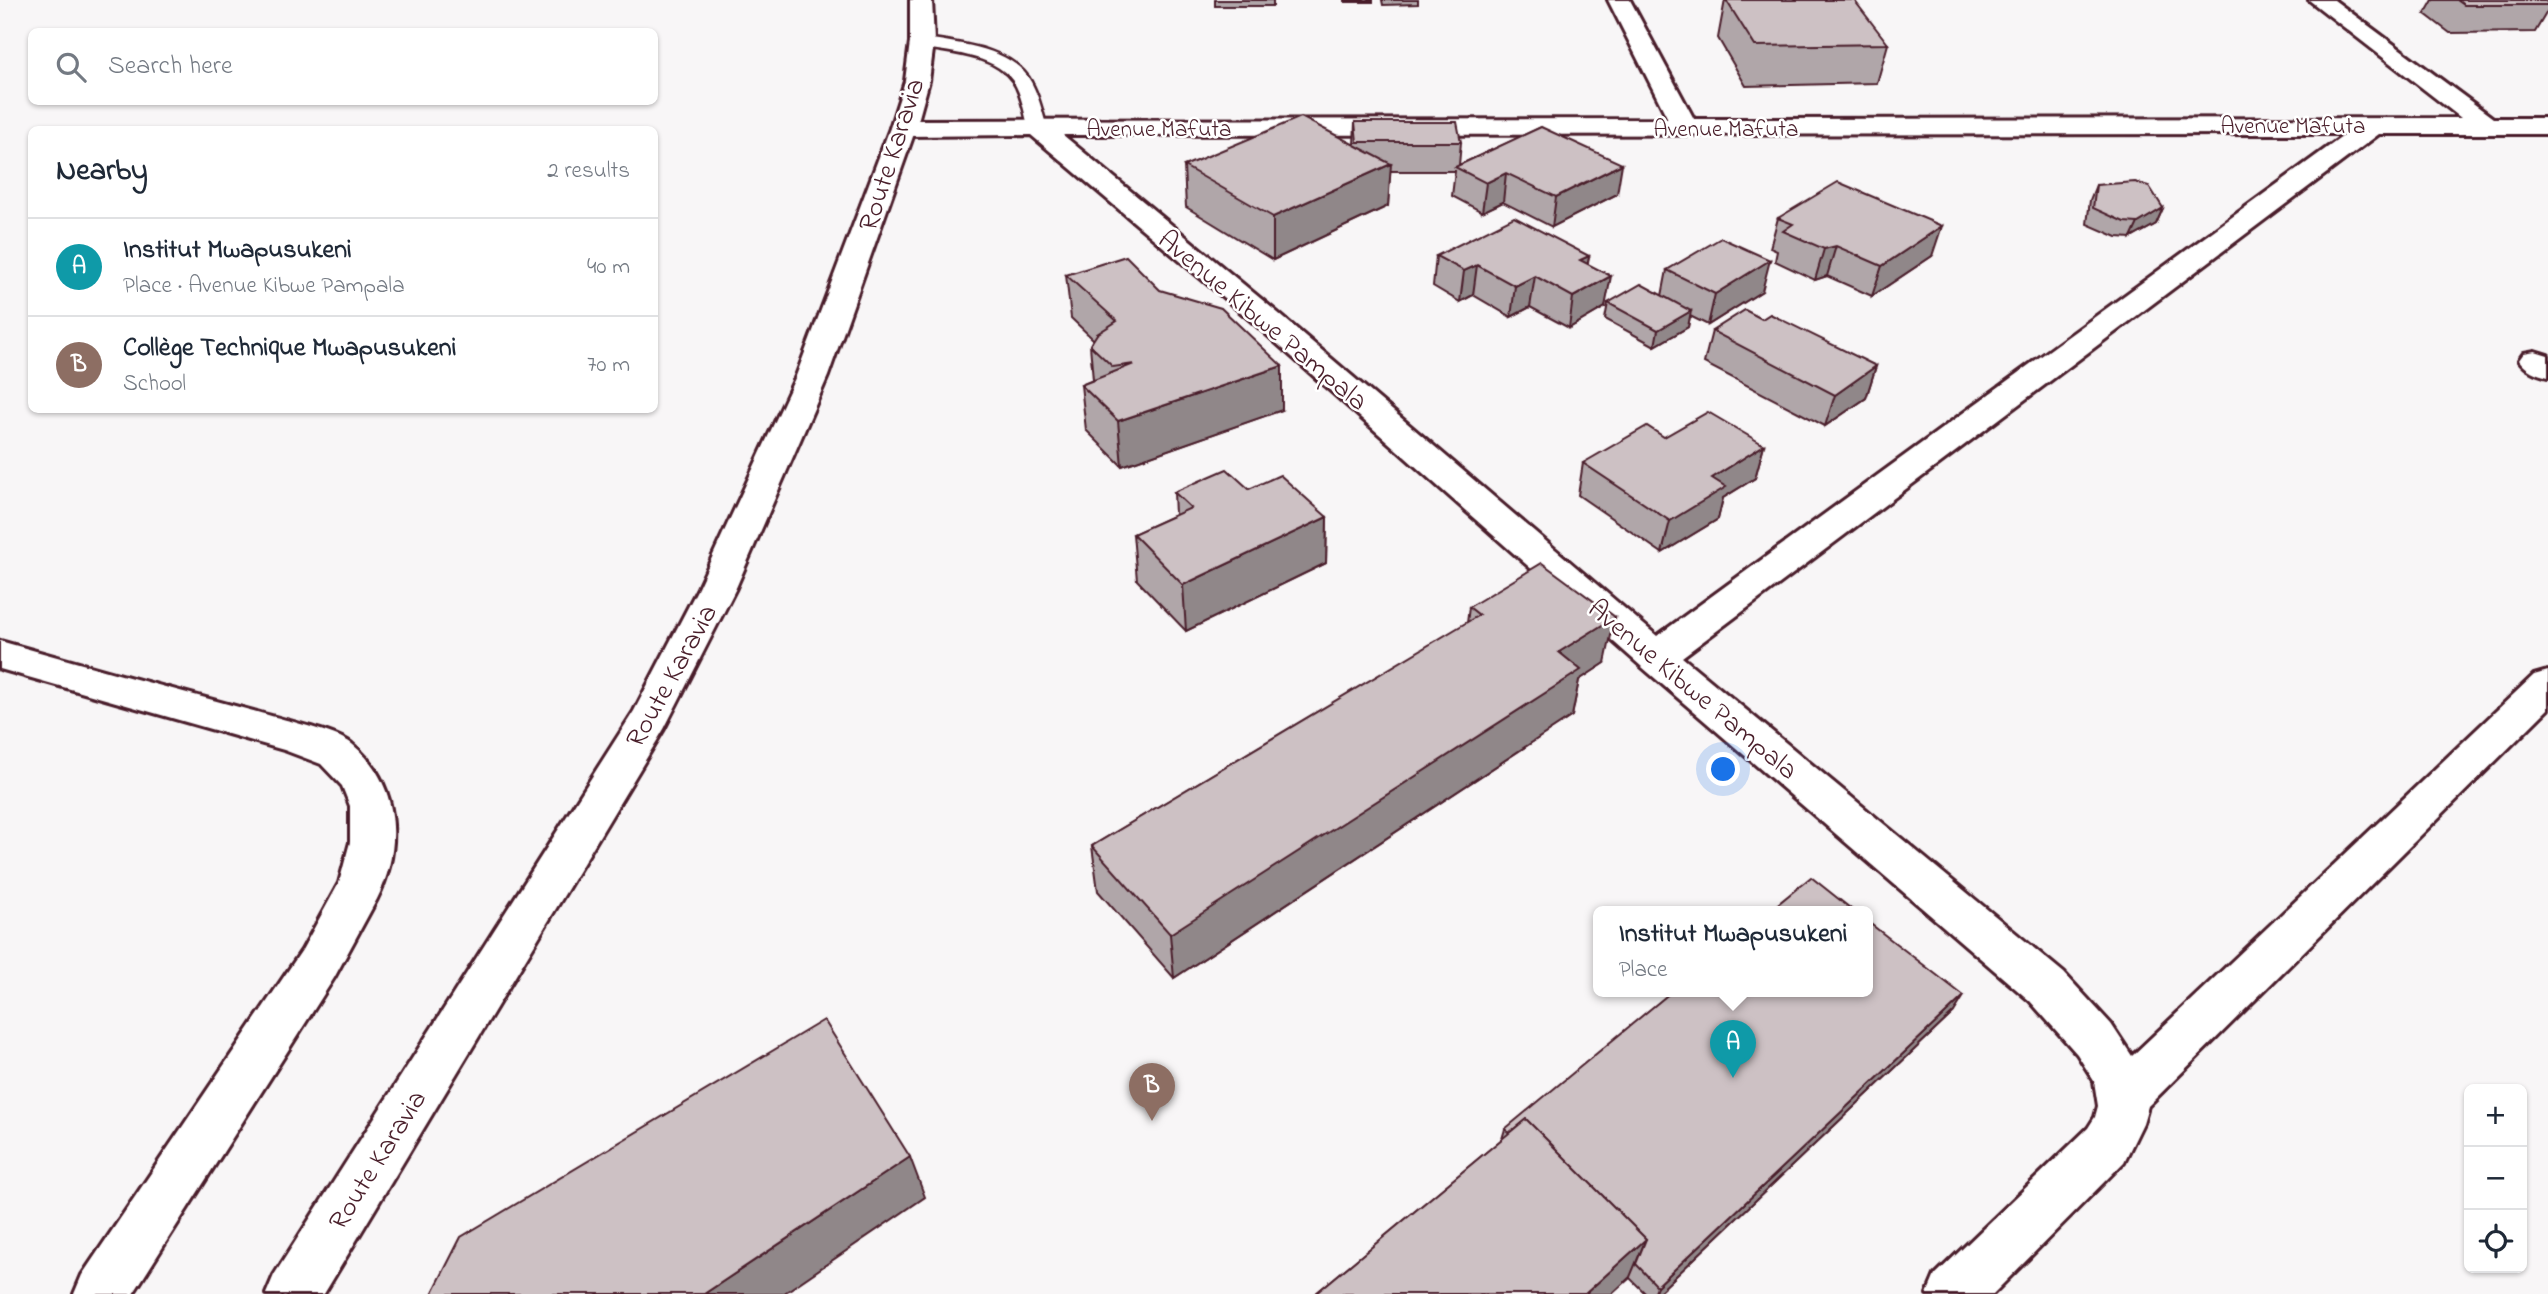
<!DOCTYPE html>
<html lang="en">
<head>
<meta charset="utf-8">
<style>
  body { margin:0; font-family:"Indie Flower",sans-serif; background:#f6f6f7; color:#1f2937 }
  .controls { position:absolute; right:21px; bottom:21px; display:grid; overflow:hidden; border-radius:10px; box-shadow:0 2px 5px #0004 }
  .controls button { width:63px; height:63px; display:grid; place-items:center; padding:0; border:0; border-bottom:2px solid #e0e1e3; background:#fff; color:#1f2937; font:35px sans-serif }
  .you { position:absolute; left:1724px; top:770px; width:24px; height:24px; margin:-18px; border:5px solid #fff; border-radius:50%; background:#1a73e8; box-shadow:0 0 0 10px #1a73e833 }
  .badge { display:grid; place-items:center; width:46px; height:46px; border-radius:50%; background:#d1495b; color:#fff; font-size:23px; font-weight:700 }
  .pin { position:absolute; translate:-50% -58px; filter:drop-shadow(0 2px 4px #0008) }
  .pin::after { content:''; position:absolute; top:37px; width:24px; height:21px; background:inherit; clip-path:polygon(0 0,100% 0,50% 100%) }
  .popup { position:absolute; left:1593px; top:906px; width:280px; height:91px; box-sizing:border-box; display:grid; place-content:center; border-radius:10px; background:#fff; filter:drop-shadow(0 2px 5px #0005); font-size:23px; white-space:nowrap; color:#747a83 }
  .popup b { font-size:26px; color:#1f2937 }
  .popup::after { content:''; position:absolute; left:50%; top:100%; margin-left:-14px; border:14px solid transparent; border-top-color:#fff }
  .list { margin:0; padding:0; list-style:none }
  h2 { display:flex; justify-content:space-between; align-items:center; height:91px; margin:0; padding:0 28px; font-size:30px }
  h2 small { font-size:23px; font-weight:400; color:#747a83 }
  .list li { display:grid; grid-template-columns:46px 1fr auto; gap:21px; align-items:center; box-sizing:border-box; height:98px; padding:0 28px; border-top:2px solid #e0e1e3 }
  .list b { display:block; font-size:26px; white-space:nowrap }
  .list p { margin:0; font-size:23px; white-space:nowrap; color:#747a83 }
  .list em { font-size:23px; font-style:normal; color:#747a83 }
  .icon { flex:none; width:38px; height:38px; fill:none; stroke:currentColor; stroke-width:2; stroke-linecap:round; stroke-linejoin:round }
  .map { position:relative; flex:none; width:2548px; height:1294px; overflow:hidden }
  .search { position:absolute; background:#fff; box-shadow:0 2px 5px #0004; left:28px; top:28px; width:630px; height:77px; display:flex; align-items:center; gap:18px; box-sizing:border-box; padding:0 24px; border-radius:10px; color:#747a83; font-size:26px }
  .panel { position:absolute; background:#fff; box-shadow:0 2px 5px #0004; left:28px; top:126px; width:630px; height:287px; border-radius:10px }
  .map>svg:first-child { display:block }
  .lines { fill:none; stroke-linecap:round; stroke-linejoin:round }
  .service-casing { stroke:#4a1f2b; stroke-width:5 }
  .minor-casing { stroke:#4a1f2b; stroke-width:6 }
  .tertiary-casing { stroke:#4a1f2b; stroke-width:6 }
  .service { fill:#fff; fill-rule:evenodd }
  .minor { fill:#fff; fill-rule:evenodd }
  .tertiary { fill:#fff; fill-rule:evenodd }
  .wall { fill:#b0a6a9; stroke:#4a1f2b; stroke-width:2 }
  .shaded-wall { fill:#908789; stroke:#4a1f2b; stroke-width:2 }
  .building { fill:#cdc1c4; stroke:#4a1f2b; stroke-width:2 }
  .labels { text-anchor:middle; stroke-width:5; stroke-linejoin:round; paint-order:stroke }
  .far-street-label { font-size:23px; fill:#4a1f2b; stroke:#fff }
  .street-label { font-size:28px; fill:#4a1f2b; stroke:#fff }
</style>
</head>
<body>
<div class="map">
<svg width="2548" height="1294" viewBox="0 0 2548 1294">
  <rect width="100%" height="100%" fill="#f8f6f7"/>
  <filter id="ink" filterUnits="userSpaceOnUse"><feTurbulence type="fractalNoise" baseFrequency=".0143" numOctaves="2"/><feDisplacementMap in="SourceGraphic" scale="14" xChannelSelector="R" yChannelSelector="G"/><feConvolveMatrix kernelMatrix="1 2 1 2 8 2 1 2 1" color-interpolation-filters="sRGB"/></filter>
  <g filter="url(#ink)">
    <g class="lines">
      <defs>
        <path id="service" d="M 922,37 C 956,44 1006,46 1028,77 C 1038,92 1042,111 1047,128 L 1045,132 L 1038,134 L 1029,128 C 1024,113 1022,94 1013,81 C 993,53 946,53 916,46 L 914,42 Z"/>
        <g id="minor">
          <path d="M 1608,0 L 1630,0 L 1694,119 L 2461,118 L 2309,0 L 2334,0 L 2493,118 L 2548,118 L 2548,134 L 2379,134 L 1682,657 L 2064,973 L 2111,1024 L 2132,1056 L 2534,675 L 2548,671 L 2548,709 L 2148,1106 L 2143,1123 L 2124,1162 L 1993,1294 L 1927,1294 L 1935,1275 L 2088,1128 L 2095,1117 L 2098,1106 L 2094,1081 L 2077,1054 L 2030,1001 L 1642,667 L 1256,325 L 1031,135 L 903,136 L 894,133 L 890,128 L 894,123 L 903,120 L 1668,119 ZM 2346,134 L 1657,636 L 1278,313 L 1063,135 Z"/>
          <path d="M 2535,351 L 2548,355 L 2548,377 C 2536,374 2526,370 2519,360 L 2524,353 Z"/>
          <path d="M 0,641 C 86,665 171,689 257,712 C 277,718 339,732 352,744 C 400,783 403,847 377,899 L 334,978 L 133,1294 L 74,1294 L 82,1275 L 302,950 L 339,883 L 350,842 L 350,806 L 342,786 L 321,764 L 284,750 L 0,669 Z"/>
        </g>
        <polygon id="tertiary" points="910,0 932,0 934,42 929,81 916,128 828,376 735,590 664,729 324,1294 266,1294 274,1275 634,711 697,590 796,376 890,128 905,81 910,42"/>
      </defs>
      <use href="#service" class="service-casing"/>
      <use href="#minor" class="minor-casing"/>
      <use href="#tertiary" class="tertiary-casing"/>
      <use href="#service" class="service"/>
      <use href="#minor" class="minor"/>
      <use href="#tertiary" class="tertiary"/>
    </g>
    <g class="wall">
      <rect x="1215" y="0" width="58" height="6"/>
      <rect x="1345" y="0" width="28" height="2"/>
      <polygon points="1382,0 1418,0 1418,4 1383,5"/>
      <polygon points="1725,0 1888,44 1877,83 1746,86 1718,38"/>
      <polygon points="2433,0 2544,0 2548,3 2548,10 2535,32 2450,33 2425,14"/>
      <polygon points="1355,122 1461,142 1459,165 1541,127 1617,194 1552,227 1503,202 1482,212 1452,196 1455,171 1390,171 1388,206 1273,260 1186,207 1184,166 1354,145"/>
      <polygon points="2096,185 2163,208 2156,224 2131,238 2117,237 2087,224 2090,200"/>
      <polygon points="1778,218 1932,256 1872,296 1827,276 1815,280 1775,261 1777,251 1770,248"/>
      <polygon points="1436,256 1589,256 1587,264 1605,307 1569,328 1530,307 1511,317 1473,295 1460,302 1433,286"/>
      <polygon points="1667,270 1762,291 1708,325 1690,316 1688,327 1655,346 1605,319 1608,303 1662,296"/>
      <polygon points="1066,275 1282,410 1122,466 1086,430 1081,385 1093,380 1090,345 1093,339 1071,318"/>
      <polygon points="1762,319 1876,366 1866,398 1825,426 1704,363 1712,331"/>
      <polygon points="1664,437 1764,445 1755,478 1723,498 1718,519 1662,553 1578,495 1583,463"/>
      <polygon points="1249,489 1327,517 1326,563 1186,631 1137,580 1133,534 1175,515 1174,492"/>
      <polygon points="1469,607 1605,663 1579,680 1572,716 1174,978 1098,891 1092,846 1467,623"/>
      <polygon points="1954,1012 1657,1294 1646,1294 1630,1278 1612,1294 1315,1294 1502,1139 1505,1129"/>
    </g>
    <g class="shaded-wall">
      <polygon points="1391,164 1388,206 1273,260 1273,217"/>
      <polygon points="1622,164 1617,194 1552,227 1556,197"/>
      <polygon points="1506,173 1503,202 1482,212 1486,183"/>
      <polygon points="2163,208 2156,224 2131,238 2138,223"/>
      <polygon points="1942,226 1932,256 1872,296 1882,266"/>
      <polygon points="1836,246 1827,276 1815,280 1824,249"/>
      <polygon points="1589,256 1584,286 1580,260"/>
      <polygon points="1770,260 1762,291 1708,325 1715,294"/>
      <polygon points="1477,265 1473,295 1460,302 1464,271"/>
      <polygon points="1535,276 1530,307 1511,317 1515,286"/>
      <polygon points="1611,276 1605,307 1569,328 1573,297"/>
      <polygon points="1691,311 1688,327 1655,346 1658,330"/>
      <polygon points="1282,366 1282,410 1122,466 1118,421"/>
      <polygon points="1876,366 1866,398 1825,426 1835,395"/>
      <polygon points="1764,445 1755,478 1723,498 1718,519 1662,553 1670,521 1712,478"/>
      <polygon points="1327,517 1326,563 1186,631 1183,585"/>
      <polygon points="1615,617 1605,663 1579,680 1572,716 1174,978 1170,934 1559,652"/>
      <polygon points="1964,996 1954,1012 1657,1294 1654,1294 1657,1286"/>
      <polygon points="910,1157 925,1197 783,1294 704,1294"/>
      <polygon points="1646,1239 1630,1277 1612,1294 1585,1294"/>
    </g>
    <g class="building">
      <polygon points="1726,0 1854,0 1888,44 1755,46"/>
      <polygon points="2457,0 2544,0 2548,3 2548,5 2464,5"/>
      <polygon points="1301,117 1391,164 1273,217 1184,166"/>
      <polygon points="1355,122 1457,122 1461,142 1357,142"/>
      <polygon points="1541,127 1622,164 1556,197 1506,173 1486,183 1455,167"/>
      <polygon points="1838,182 1942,226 1882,266 1836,246 1824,249 1783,231 1793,224 1778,218"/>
      <polygon points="2135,182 2149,186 2163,208 2138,223 2124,222 2093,208 2096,185"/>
      <polygon points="1514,217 1589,256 1580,260 1611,276 1573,297 1535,276 1515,286 1477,265 1464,271 1436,256"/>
      <polygon points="1721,238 1770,260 1715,294 1667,270"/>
      <polygon points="1126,256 1160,290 1221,308 1282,366 1118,421 1081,385 1134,364 1113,367 1090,345 1097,334 1117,321 1066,275"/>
      <polygon points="1641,284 1691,311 1658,330 1608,303"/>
      <polygon points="1745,310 1762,319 1770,314 1876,366 1835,395 1712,331"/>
      <polygon points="1708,412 1764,445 1712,478 1726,487 1670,521 1583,463 1647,426 1664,437"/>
      <polygon points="1227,469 1249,489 1280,475 1327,517 1183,585 1133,534 1191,508 1174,492"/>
      <polygon points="1542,563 1615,617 1559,652 1581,670 1170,934 1092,846 1479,615 1469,607"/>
      <polygon points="1811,877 1855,912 1768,912"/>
      <polygon points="1868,922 1964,996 1657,1286 1636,1264 1646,1239 1526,1119 1509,1133 1505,1129 1671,992 1868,992"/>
      <polygon points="824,1020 910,1157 704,1294 432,1294 461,1237"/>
      <polygon points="1526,1119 1646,1239 1585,1294 1315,1294"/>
    </g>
  </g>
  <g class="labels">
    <g class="far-street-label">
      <text x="2293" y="133">Avenue Mafuta</text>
      <text x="1159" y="136">Avenue Mafuta</text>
      <text x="1726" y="136">Avenue Mafuta</text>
    </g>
    <g class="street-label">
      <text transform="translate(890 154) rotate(-72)" y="10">Route Karavia</text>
      <text transform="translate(1264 319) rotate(40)" y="10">Avenue Kibwe Pampala</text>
      <text transform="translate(670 675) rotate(-61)" y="10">Route Karavia</text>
      <text transform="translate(1694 688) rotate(40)" y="10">Avenue Kibwe Pampala</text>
      <text transform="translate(376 1159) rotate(-58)" y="10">Route Karavia</text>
    </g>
  </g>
</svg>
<div class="controls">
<button>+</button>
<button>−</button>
<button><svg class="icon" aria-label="locate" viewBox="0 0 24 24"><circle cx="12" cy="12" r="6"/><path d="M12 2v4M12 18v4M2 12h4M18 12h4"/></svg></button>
</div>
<div class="you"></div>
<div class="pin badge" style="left:1733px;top:1078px;background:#0f9aa8">A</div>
<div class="popup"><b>Institut Mwapusukeni</b>Place</div>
<div class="pin badge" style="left:1152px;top:1121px;background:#8d6e63">B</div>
<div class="search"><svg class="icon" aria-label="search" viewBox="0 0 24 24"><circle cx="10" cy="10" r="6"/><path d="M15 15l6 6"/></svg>Search here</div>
<section class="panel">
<h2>Nearby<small>2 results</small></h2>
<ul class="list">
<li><span class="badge" style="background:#0f9aa8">A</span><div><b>Institut Mwapusukeni</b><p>Place · Avenue Kibwe Pampala</p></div><em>40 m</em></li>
<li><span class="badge" style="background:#8d6e63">B</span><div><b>Collège Technique Mwapusukeni</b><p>School</p></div><em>70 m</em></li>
</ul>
</section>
</div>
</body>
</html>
